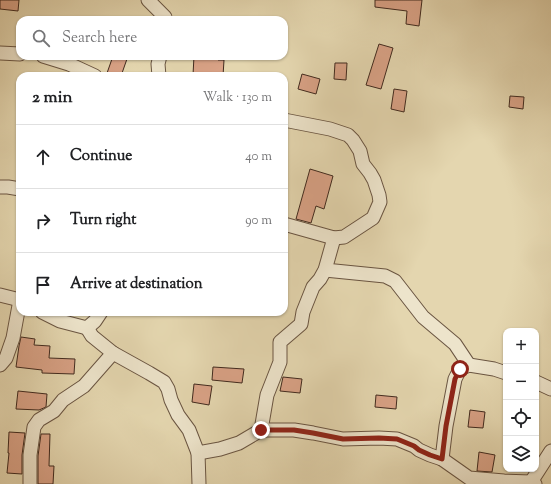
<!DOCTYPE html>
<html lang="en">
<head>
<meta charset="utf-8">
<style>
  body { margin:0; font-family:"Sorts Mill Goudy",serif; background:#f6f6f6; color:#202124 }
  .controls { position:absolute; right:12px; bottom:12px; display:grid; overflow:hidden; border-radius:8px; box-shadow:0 1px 3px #0004 }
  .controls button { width:36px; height:36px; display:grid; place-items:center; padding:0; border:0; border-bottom:1px solid #e0e0e0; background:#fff; color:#202124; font:20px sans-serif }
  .stop { position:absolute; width:12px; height:12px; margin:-9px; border:3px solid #8f2418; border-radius:50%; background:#fff }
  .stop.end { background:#8f2418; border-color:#fff; box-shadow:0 1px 4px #0008 }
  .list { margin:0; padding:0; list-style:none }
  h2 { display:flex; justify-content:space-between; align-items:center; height:52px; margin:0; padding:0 16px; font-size:17px }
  h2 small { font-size:13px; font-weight:400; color:#757577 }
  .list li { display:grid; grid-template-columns:26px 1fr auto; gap:12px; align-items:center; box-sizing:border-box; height:64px; padding:0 16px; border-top:1px solid #e0e0e0 }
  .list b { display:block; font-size:15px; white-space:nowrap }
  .list em { font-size:13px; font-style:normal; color:#757577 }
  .icon { flex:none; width:22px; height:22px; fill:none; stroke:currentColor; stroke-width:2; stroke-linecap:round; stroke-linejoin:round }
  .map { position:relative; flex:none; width:551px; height:484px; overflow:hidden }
  .search { position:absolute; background:#fff; box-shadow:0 1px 3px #0004; left:16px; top:16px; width:272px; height:44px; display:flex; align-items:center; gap:10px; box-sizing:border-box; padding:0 14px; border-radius:12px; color:#757577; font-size:15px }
  .panel { position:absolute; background:#fff; box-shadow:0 1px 3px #0004; left:16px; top:72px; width:272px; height:244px; border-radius:12px }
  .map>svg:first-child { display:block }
  .building { fill:#d9a286; stroke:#412a1e }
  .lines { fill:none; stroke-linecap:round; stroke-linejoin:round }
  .minor-casing { stroke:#6a5542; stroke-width:15 }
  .minor { stroke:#ede4cb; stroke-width:13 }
  .route { stroke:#8f2418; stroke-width:5 }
</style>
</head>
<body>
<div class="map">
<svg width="551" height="484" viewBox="0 0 551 484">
  <rect width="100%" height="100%" fill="#e4d6af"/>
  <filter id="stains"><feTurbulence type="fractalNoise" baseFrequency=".005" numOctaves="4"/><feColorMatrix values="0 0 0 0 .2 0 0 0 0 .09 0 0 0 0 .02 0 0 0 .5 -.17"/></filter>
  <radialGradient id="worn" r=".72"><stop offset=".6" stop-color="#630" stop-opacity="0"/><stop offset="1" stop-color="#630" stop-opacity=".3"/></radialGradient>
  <g class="building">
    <polygon points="0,0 19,0 18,11 0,9"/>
    <polygon points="375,0 422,0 419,26 406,24 407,11 375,7"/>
    <polygon points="379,44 393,48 381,89 366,85"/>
    <polygon points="113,56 128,56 121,76 106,76"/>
    <polygon points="194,56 218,56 218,60 224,60 223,76 193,75"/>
    <polygon points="335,63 347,63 346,80 334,79"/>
    <polygon points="302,74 320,79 316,94 298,89"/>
    <polygon points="394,89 407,91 404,112 391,109"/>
    <polygon points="510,96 524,97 523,109 509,107"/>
    <polygon points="310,169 333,176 324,209 316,206 311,223 296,219"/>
    <polygon points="21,337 35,339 34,345 50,346 49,358 75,359 74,374 42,373 42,370 16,367 19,346"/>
    <polygon points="213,367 244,369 242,383 212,380"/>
    <polygon points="283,377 302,379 300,393 280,391"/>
    <polygon points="194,384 212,386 209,405 192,402"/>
    <polygon points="18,391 47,394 46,407 39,410 16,409"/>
    <polygon points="376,395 397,397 396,409 375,407"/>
    <polygon points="470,410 485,412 483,428 468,427"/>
    <polygon points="9,432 25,433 22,455 22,474 7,473 9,453 8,453"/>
    <polygon points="41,434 50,434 49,466 54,466 53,484 38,484 38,456"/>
    <polygon points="479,452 495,455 492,472 477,471"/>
  </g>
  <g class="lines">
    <defs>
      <g id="minor">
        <polyline points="148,0 165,17 165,20"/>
        <polyline points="0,53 20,54"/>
        <polyline points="43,56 69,64 95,76"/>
        <polyline points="159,76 158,64 160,56"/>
        <polyline points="284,120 330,129 348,135 353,140 360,151 363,164 370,173 374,180 379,195 380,202 373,218 344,237 334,238 284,224"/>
        <polyline points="0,187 8,187 20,189"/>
        <polyline points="325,270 385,276 395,281 423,317 455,344 469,365 460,369 455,379 446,426 442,459"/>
        <polyline points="0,295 20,300"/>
        <polyline points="42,312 60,321 87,328 95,321 101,312"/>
        <polyline points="87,328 92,336 113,353 149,373 164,382 168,389 171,400 178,415 189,430 198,453 199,484"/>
        <polyline points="0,365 6,358 13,338 20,300"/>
        <polyline points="469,365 494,369 506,373"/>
        <polyline points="536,382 551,389"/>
        <polyline points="261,430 267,395 280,362 280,342 301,324 303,312 313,287 320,279 325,270 334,238"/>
        <polyline points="198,453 220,449 239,443 261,430 294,430 313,433 343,439 379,438 397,439 414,446 419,450 430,455 442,459 469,478 504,481 531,482 535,484"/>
        <polyline points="531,482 551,451"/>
        <polyline points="30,484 30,455 34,427 39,420 54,411 63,400 84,386 113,353"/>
      </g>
    </defs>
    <use href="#minor" class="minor-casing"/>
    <use href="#minor" class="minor"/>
  </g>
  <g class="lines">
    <polyline class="route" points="261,430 294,430 313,433 343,439 379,438 397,439 414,446 419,450 430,455 442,459 446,426 455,379 460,369"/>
  </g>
  <rect width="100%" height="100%" filter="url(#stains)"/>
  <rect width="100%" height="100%" fill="url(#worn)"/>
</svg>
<div class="controls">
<button>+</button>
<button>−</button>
<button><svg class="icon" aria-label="locate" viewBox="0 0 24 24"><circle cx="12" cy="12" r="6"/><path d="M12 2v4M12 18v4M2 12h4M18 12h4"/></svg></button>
<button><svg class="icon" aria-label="layers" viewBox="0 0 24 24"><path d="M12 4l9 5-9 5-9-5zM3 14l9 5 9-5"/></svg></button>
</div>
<div class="stop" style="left:460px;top:369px"></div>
<div class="stop end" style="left:261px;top:430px"></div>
<div class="search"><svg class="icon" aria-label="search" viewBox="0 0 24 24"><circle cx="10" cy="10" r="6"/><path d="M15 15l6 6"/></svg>Search here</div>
<section class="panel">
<h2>2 min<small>Walk · 130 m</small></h2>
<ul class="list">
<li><svg class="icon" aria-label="ahead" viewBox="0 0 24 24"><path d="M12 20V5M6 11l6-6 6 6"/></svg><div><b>Continue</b></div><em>40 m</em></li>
<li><svg class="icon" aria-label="right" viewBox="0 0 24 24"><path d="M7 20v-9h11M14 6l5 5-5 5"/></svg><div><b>Turn right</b></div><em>90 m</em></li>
<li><svg class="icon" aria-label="arrive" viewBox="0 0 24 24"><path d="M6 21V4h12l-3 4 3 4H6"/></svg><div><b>Arrive at destination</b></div></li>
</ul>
</section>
</div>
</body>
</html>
